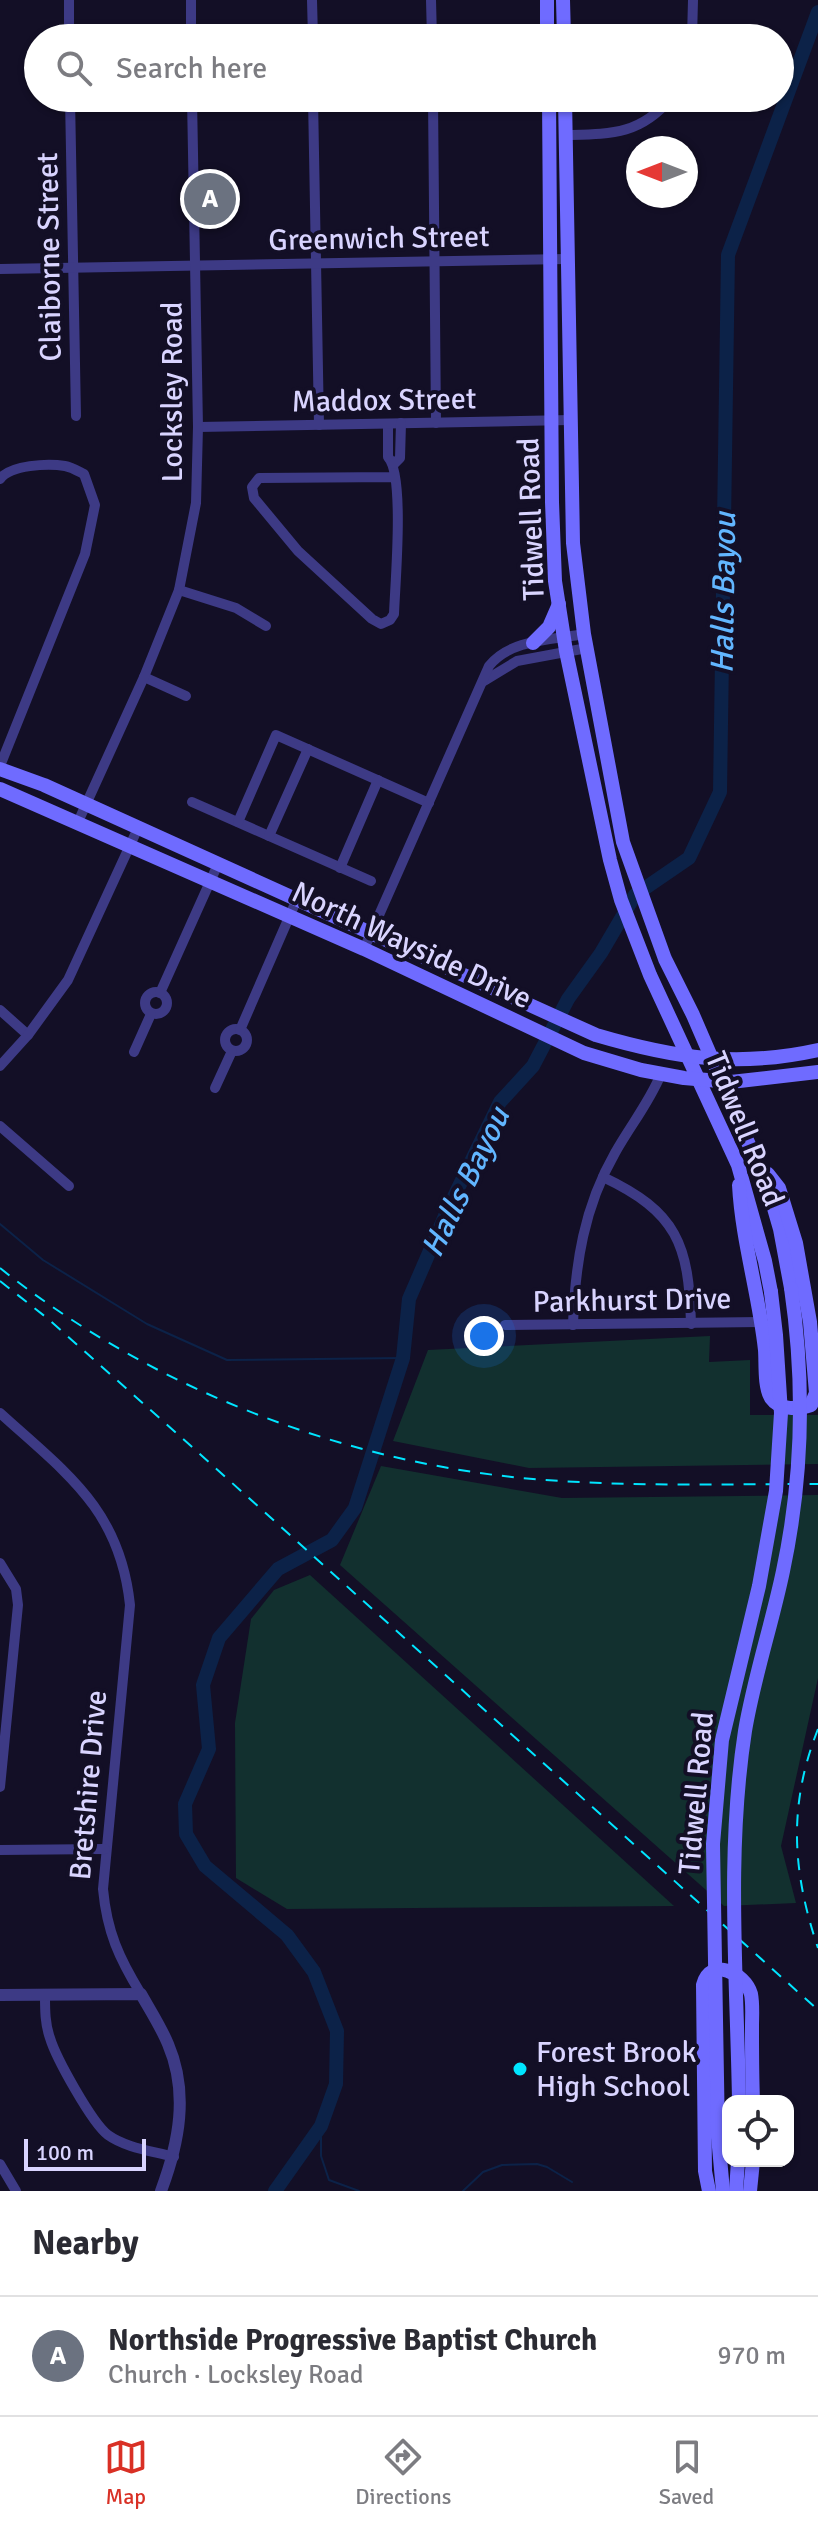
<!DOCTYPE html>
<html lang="en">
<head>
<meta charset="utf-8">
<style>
  body { margin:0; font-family:Signika,sans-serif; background:#f2f2f3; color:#2b2b33 }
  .controls { position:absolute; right:24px; bottom:24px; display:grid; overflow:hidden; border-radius:16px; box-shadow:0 2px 6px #0004 }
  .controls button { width:72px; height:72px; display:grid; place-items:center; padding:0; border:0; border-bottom:2px solid #e1e1e2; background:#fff; color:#2b2b33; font:40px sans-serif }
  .compass { position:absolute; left:626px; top:136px; width:72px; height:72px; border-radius:50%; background:#fff; box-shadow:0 2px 6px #0004; rotate:270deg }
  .scale { position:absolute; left:24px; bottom:20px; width:122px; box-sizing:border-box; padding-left:8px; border:4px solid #d9d4ff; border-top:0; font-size:22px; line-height:28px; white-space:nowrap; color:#d9d4ff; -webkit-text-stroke:6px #130f26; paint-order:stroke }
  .you { position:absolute; left:484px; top:1336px; width:28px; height:28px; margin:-20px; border:6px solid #fff; border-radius:50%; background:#1a73e8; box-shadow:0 0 0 12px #1a73e833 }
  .badge { display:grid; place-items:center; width:52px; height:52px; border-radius:50%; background:#d93025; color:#fff; font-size:26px; font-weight:700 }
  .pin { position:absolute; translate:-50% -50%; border:4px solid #fff; box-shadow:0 2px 8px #0006 }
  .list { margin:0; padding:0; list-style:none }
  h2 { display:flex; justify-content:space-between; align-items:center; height:104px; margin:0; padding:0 32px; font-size:34px }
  h2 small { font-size:26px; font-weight:400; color:#7c7c81 }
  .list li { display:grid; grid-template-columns:52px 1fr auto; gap:24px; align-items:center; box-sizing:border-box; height:120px; padding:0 32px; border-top:2px solid #e1e1e2 }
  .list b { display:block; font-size:30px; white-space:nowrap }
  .list p { margin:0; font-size:26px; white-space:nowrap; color:#7c7c81 }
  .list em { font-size:26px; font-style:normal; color:#7c7c81 }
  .icon { flex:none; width:44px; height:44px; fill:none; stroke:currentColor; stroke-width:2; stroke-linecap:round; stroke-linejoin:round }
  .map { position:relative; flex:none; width:818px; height:2191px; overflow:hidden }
  .search { position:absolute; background:#fff; box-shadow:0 2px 6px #0004; left:24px; right:24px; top:24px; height:88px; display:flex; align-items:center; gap:20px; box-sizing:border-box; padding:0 28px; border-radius:44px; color:#7c7c81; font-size:30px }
  .sheet { height:224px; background:#fff }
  nav { display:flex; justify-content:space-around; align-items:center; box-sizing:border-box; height:112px; border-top:2px solid #e1e1e2; background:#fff; font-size:22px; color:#7c7c81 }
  nav a { display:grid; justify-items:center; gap:4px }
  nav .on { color:#d93025 }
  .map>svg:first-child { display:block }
  .green { fill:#12302f }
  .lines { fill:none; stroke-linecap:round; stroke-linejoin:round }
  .stream { stroke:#0c2248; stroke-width:2 }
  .river { stroke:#0c2248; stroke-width:14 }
  .minor { stroke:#3d3a85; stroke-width:10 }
  .tertiary { stroke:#3d3a85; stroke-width:12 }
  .secondary { stroke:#6f6bff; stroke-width:14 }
  .rail { stroke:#00e5ff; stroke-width:2; stroke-dasharray:12 10; stroke-linecap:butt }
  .secondary-bridge { stroke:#6f6bff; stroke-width:14 }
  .poi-dot { fill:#00e5ff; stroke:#130f26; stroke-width:3 }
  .labels { text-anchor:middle; stroke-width:8; stroke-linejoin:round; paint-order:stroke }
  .street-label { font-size:30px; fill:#d9d4ff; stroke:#130f26 }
  .poi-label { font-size:30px; fill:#d9d4ff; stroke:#130f26; text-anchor:start }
  .water-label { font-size:32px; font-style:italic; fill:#62b6ff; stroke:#130f26 }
</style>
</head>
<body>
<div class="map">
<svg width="818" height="2191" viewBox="0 0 818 2191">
  <rect width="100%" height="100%" fill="#130f26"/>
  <g class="green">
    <polygon points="710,1336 709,1362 750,1360 750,1415 818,1415 818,1464 529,1468 393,1441 428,1350"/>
    <polygon points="381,1466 562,1498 818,1495 818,1678 781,1846 796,1903 724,1906 340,1565"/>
    <polygon points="310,1575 674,1906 287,1909 236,1878 235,1723 251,1619 274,1590"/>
  </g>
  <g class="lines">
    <g class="stream">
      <polyline points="0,1224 43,1260 147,1324 227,1360 403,1358"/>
      <polyline points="321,2126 321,2156 329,2180 359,2191"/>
      <polyline points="463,2191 483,2172 502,2165 537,2164 547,2167 572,2182"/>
    </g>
    <polyline class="river" points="275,2191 321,2126 336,2084 337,2031 314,1972 287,1935 205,1866 186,1834 185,1804 209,1749 203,1685 219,1638 278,1569 332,1540 355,1508 403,1358 409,1299 448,1209 500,1102 533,1066 568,999 601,953 635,895 689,858 720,792 728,255 818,12"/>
    <g class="minor">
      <polyline points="69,0 69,38"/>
      <polyline points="191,0 191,38"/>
      <polyline points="312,0 313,38"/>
      <polyline points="431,0 432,38"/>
      <polyline points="692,38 693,0"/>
      <polyline points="70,98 76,416"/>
      <polyline points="313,98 319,425"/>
      <polyline points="433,98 436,423"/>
      <path d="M 566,135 C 611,134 640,135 671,98"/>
      <polyline points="0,269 567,259"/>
      <path d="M 388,424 L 388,457 C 405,475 395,584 394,614 L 390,620 L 381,624 L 372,619 L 298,551 L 254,498 L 252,487 L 259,478 L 395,477"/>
      <polyline points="198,427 570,420"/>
      <polyline points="394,464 400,458 401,423"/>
      <path d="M 0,479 C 10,465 48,463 65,466 C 71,467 78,471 84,474 L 95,505 L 85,554 L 0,766"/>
      <polyline points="179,590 236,608 266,626"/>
      <polyline points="144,677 186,696"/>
      <polyline points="484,681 517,661 587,648"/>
      <polyline points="192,802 371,881"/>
      <polyline points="78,822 144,677 179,590 196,503 198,427 192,98"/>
      <polyline points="238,822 276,735 429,803"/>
      <polyline points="269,836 308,749"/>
      <polyline points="340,868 378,780"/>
      <path d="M 364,949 L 489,666 C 510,639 553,640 584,634"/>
      <circle cx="156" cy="1003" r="11"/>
      <polyline points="160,993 218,864"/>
      <polyline points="0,1010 28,1035"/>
      <circle cx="236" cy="1040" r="11"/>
      <polyline points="240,1030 297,899"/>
      <polyline points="134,1052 151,1014"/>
      <polyline points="0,1066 28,1035 68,980 138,828"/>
      <polyline points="215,1088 232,1051"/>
      <polyline points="0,1126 69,1186"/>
      <path d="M 603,1177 C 677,1212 689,1244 691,1324"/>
      <polyline points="505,1325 761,1322"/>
      <path d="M 573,1325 C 575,1264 584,1207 615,1153 C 630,1126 649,1103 661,1074"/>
      <path d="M 0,1413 C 66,1473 120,1509 130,1605 L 103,1889 C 107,1932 119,1958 141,1994"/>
      <polyline points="0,1563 16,1589 18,1605 0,1787"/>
      <polyline points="0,1850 105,1849"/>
      <path d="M 45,1995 C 45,2010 45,2024 50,2038 C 56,2058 92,2123 108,2135 C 126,2148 153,2151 174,2157"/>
      <polyline points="0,2164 16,2191"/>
    </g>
    <path class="tertiary" d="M 0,1995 L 141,1994 C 150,2010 161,2027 168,2044 C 189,2093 179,2143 161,2191"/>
    <g class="secondary">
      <polyline points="547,0 547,38"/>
      <polyline points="563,0 564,38"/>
      <polyline points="549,98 552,502 555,581 566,651 610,860 621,900 650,975 738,1165 765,1261 771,1292"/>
      <polyline points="565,98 573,543 584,634 623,842 665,959 693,1015 769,1191 780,1229 791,1288"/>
      <polyline points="533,643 549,627 559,604"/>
      <path d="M 0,769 L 44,785 L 596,1035 C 674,1058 737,1068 818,1050"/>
      <polyline points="0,789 364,949 584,1053 641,1070 684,1078 731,1082 818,1072"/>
      <path d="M 739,1185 C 742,1241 759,1294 765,1350 C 766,1364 764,1386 771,1398 C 780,1411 799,1409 811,1405 L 816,1393 L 810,1322 L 796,1243 L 779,1188 L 768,1174"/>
      <polyline points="718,2136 723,2191"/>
      <path d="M 709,2191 L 705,2171 L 703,1985 C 710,1956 745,1973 751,1994 C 753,2004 752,2016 752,2026 C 752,2051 752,2076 753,2101"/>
      <polyline points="736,2191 738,2161"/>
      <polyline points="750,2191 753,2161"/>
    </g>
    <g class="rail">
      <path d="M 0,1268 C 149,1387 343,1463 533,1479 C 628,1487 723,1484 818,1484"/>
      <polyline points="0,1281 47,1318 191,1446 818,2010"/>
      <path d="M 818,1729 C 788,1805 792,1871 818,1948"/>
    </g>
    <g class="secondary-bridge">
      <path d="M 739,2101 C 737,1978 726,1853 745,1731 C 754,1677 772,1624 783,1571 C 803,1477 805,1383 791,1288"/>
      <polyline points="718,2136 713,1844 722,1740 759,1586 776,1491 781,1413 776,1335 771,1292"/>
    </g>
  </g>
  <circle class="poi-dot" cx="520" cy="2069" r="8"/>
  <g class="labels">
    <g class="street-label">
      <text transform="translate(379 238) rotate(-1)" y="10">Greenwich Street</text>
      <text transform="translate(49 257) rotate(-91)" y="10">Claiborne Street</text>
      <text transform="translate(172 392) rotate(-90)" y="10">Locksley Road</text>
      <text transform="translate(384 400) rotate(-1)" y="10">Maddox Street</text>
      <text transform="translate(531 519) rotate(-92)" y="10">Tidwell Road</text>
      <text transform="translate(412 945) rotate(25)" y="10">North Wayside Drive</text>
      <text transform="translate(745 1129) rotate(68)" y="10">Tidwell Road</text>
      <text transform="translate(632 1300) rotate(-1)" y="10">Parkhurst Drive</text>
      <text transform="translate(88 1785) rotate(-85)" y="10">Bretshire Drive</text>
      <text transform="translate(696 1793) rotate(-85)" y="10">Tidwell Road</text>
    </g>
    <g class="poi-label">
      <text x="536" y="2062">Forest Brook<tspan x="536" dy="34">High School</tspan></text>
    </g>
    <g class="water-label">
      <text transform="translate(723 593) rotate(-89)" y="11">Halls Bayou</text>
      <text transform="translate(465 1182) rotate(-64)" y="11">Halls Bayou</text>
    </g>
  </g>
</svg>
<div class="controls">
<button><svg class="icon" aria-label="locate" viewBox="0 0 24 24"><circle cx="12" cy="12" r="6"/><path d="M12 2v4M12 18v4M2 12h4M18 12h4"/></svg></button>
</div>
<svg class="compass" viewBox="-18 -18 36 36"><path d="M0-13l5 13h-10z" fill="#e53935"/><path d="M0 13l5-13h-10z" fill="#7c7c81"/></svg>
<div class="scale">100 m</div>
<div class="you"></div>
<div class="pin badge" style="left:210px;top:199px;background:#6b7280">A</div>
<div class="search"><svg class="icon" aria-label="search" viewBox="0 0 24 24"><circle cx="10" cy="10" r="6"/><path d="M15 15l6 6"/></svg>Search here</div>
</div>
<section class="sheet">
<h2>Nearby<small></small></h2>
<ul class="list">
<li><span class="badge" style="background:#6b7280">A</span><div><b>Northside Progressive Baptist Church</b><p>Church · Locksley Road</p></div><em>970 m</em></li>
</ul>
</section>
<nav>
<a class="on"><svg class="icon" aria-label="map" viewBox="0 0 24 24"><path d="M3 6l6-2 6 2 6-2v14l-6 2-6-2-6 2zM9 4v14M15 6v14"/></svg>Map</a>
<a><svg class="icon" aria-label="directions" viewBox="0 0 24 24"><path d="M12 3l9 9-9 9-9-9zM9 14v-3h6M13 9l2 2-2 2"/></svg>Directions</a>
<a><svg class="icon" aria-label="saved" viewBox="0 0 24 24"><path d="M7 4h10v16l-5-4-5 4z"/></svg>Saved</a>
</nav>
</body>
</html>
